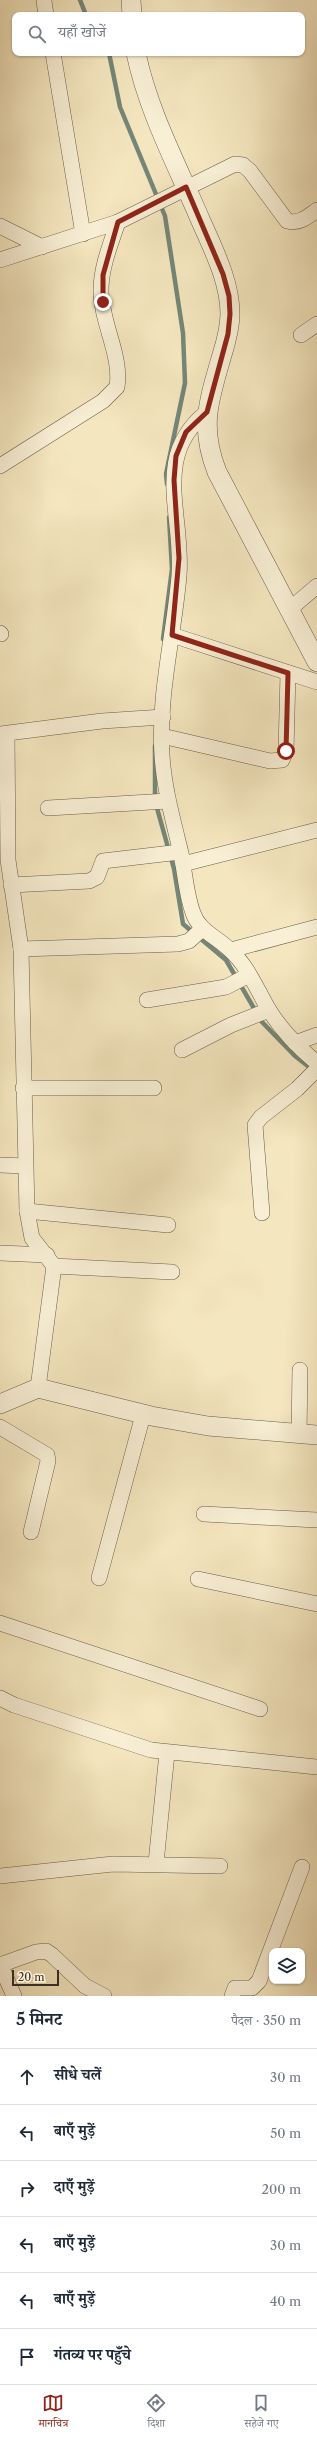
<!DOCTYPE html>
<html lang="hi">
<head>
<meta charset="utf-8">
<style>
  body { margin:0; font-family:"Libre Caslon Text","Noto Serif Devanagari",serif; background:#f6f6f7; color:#1f2937 }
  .controls { position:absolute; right:12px; bottom:12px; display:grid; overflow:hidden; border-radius:8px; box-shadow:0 1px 3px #0004 }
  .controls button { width:36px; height:36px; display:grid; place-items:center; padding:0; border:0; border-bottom:1px solid #e0e1e3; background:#fff; color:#1f2937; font:20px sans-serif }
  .scale { position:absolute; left:12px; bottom:10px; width:47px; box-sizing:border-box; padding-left:4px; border:2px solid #3b3023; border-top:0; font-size:11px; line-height:14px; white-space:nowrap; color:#3b3023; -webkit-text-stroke:3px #f8efd5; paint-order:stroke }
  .stop { position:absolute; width:12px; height:12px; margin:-9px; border:3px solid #8f2418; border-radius:50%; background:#fff }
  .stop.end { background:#8f2418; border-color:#fff; box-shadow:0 1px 4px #0008 }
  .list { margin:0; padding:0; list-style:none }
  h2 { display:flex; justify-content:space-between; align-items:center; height:52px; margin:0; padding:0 16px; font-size:17px }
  h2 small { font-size:13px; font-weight:400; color:#747a83 }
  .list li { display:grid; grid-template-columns:26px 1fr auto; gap:12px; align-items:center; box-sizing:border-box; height:56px; padding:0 16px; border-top:1px solid #e0e1e3 }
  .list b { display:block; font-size:15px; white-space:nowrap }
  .list em { font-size:13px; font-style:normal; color:#747a83 }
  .icon { flex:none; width:22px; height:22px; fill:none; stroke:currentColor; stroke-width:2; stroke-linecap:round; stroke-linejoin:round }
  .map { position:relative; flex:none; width:317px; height:1996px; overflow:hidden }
  .search { position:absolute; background:#fff; box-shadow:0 1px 3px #0004; left:12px; right:12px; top:12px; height:44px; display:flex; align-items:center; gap:10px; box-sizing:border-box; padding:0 14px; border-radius:8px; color:#747a83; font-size:15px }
  .sheet { height:388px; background:#fff }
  nav { display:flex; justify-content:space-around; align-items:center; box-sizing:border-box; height:56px; border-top:1px solid #e0e1e3; background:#fff; font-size:11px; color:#747a83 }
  nav a { display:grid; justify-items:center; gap:2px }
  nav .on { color:#8f2418 }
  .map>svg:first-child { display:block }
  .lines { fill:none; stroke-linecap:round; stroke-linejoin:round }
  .stream { stroke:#758678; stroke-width:4.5 }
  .minor-casing { stroke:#695e4a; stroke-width:16 }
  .tertiary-casing { stroke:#695e4a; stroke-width:20 }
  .minor { stroke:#f8efd5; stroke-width:15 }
  .tertiary { stroke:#f8efd5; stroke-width:19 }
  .route { stroke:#8f2418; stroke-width:5 }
</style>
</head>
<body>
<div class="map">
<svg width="317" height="1996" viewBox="0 0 317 1996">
  <rect width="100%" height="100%" fill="#f4e6bf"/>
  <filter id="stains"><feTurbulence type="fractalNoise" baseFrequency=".005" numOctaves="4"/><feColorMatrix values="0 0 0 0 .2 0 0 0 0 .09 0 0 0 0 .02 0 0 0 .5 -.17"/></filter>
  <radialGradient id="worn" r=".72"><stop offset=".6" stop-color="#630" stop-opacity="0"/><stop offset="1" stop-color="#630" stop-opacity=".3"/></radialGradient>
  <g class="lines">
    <g class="stream">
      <polyline points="80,0 86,15"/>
      <polyline points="109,53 120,107 165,216 183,333 185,383 166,474 167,484"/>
      <polyline points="163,639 172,569 169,517"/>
      <polyline points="155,746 155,801 174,869 183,924 226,960 262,1022 295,1056 313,1070"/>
    </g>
    <defs>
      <g id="minor">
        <polyline points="44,1 46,15"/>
        <polyline points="53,53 83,234"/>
        <polyline points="0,226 42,247"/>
        <path d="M 0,260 L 118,222 L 235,164 L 243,165 L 250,171 L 287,221 C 300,224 307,217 317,210"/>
        <polyline points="301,335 317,324"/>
        <path d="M 207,412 C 151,456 184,516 179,576 C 174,635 158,695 162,755 C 164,788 173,820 181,853 C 185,873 186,894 193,913 C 199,931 217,937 230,950 C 248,966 257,990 269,1010 C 282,1031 299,1048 317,1063"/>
        <path d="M 0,466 L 103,401 L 117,387 C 122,355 101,323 101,290 C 101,267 111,243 118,222"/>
        <polyline points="290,609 317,586"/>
        <polyline points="0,633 1,634"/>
        <polyline points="172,635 317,682"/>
        <polyline points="0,734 102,721 163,717"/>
        <polyline points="7,734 8,860 21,949 27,1211 32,1238 54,1266 38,1388"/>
        <polyline points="162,736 270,761 282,760 286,751 288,673"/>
        <polyline points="48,808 168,801"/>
        <polyline points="183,864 317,830"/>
        <polyline points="11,885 89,881 97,877 103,861 180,852"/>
        <polyline points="21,949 178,944 189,941 202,929"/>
        <polyline points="231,950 317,927"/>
        <polyline points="147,1000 226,987 249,975"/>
        <polyline points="295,1043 317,1035"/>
        <polyline points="182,1050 231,1025 269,1010"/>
        <polyline points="23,1088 154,1088"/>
        <polyline points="0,1165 25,1166"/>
        <polyline points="27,1211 168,1225"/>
        <polyline points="262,1213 255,1125 261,1117 297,1089 317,1069"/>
        <polyline points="0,1253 47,1255"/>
        <polyline points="54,1266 172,1272"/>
        <polyline points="0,1427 47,1455 48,1461 31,1532"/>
        <polyline points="299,1434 300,1370"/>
        <polyline points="204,1514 317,1520"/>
        <polyline points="99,1578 143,1415"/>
        <polyline points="198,1579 317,1604"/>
        <polyline points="0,1623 260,1709"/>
        <polyline points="0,1698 14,1705 151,1750 317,1767"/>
        <polyline points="156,1863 167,1753"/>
        <polyline points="0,1876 113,1864 220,1866"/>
        <polyline points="0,1964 14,1996"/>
        <polyline points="0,1965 36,1952 46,1951 52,1955 85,1986 104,1996"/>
        <polyline points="232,1996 235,1988 252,1988 259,1981 302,1867"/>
      </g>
      <g id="tertiary">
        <polyline points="131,0 132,15"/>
        <path d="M 136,53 C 148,111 177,165 200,219 C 213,249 230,281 230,314 C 230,328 226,342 222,355 C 209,400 199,426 217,472 L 317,662"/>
        <polyline points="0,1404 38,1388 151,1416 208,1426 317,1435"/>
      </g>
    </defs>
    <use href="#minor" class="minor-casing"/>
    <use href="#tertiary" class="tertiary-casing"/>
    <use href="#minor" class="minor"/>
    <use href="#tertiary" class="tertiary"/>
  </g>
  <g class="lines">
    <polyline class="route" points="103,302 103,275 118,222 186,187 223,274 229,296 230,314 228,334 207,412 186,432 176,456 174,480 179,558 172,635 288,673 286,751"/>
  </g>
  <rect width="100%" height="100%" filter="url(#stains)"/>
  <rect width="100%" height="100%" fill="url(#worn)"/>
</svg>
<div class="controls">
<button><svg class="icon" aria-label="layers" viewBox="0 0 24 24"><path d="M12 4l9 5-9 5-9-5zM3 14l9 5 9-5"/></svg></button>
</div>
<div class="scale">20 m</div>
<div class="stop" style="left:286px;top:751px"></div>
<div class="stop end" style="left:103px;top:302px"></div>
<div class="search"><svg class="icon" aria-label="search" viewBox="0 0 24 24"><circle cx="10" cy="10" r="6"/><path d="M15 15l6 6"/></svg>यहाँ खोजें</div>
</div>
<section class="sheet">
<h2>5 मिनट<small>पैदल · 350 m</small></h2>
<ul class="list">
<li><svg class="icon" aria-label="ahead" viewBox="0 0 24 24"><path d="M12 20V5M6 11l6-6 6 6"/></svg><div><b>सीधे चलें</b></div><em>30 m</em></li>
<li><svg class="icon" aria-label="left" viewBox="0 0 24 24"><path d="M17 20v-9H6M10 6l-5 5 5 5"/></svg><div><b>बाएँ मुड़ें</b></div><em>50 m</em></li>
<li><svg class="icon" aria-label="right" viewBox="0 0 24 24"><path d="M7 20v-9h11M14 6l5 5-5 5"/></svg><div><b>दाएँ मुड़ें</b></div><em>200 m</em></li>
<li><svg class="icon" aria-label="left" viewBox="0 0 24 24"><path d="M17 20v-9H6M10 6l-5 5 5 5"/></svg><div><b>बाएँ मुड़ें</b></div><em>30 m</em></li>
<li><svg class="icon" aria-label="left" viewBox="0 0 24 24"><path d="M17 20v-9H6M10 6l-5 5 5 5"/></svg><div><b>बाएँ मुड़ें</b></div><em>40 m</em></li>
<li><svg class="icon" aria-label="arrive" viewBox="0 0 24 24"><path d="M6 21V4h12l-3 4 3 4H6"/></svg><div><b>गंतव्य पर पहुँचे</b></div></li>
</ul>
</section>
<nav>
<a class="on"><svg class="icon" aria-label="map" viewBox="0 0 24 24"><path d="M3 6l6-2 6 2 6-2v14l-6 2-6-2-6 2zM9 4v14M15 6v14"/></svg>मानचित्र</a>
<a><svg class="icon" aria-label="directions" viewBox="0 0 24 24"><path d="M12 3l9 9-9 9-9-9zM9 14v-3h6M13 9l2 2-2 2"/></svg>दिशा</a>
<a><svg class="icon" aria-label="saved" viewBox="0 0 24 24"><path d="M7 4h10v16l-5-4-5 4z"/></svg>सहेजे गए</a>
</nav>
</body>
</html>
